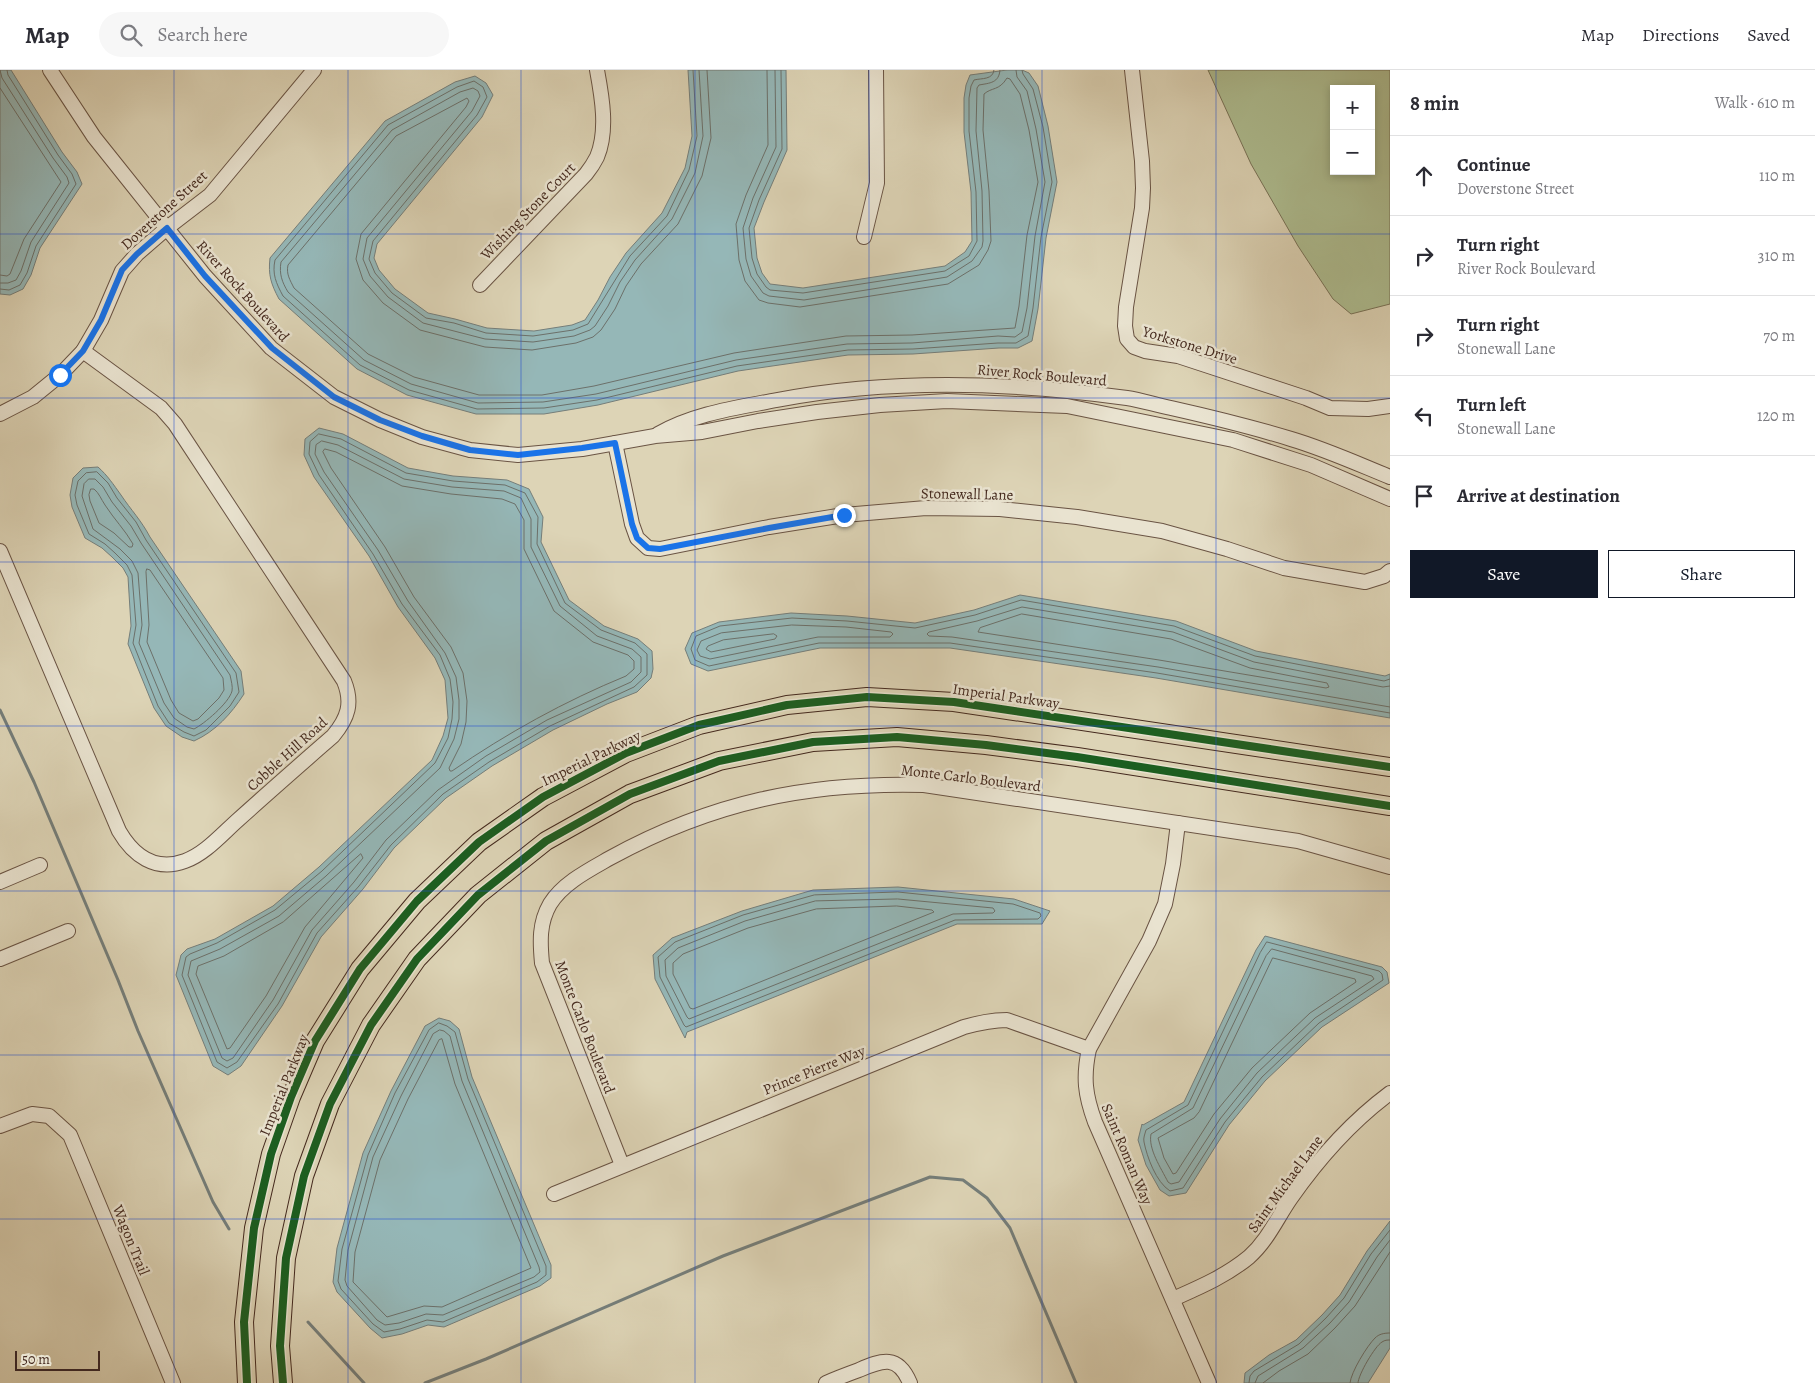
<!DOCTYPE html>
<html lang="en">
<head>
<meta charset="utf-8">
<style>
  body { margin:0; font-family:Alegreya,serif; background:#f7f7f7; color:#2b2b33 }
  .controls { position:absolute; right:15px; top:15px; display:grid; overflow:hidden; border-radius:0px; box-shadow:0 2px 8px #0003 }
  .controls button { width:45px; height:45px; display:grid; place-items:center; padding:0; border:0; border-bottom:1px solid #e1e1e2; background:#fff; color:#2b2b33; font:25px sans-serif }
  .scale { position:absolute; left:15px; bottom:12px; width:85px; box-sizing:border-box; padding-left:5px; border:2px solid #44291e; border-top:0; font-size:14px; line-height:18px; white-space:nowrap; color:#44291e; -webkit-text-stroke:4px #e9e3d0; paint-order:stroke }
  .stop { position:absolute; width:15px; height:15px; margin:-11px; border:4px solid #1a73e8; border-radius:50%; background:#fff }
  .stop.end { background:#1a73e8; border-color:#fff; box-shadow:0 1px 5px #0008 }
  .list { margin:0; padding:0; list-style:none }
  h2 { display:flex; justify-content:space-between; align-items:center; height:65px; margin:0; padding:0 20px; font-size:21px }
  h2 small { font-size:16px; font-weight:400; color:#7c7c81 }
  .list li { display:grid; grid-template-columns:32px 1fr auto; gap:15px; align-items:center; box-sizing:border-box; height:80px; padding:0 20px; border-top:1px solid #e1e1e2 }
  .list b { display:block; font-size:19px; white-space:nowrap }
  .list p { margin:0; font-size:16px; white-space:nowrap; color:#7c7c81 }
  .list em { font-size:16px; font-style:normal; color:#7c7c81 }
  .actions { display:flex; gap:10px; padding:15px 20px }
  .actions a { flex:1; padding:11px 0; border:1px solid #111827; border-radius:0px; text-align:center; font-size:18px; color:#111827 }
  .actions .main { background:#111827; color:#fff }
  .icon { flex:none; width:28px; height:28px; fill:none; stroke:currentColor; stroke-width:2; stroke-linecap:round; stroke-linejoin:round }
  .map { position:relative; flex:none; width:1390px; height:1313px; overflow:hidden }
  header { display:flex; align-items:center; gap:30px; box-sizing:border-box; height:70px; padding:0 25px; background:#fff; border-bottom:1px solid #e1e1e2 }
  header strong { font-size:24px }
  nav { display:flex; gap:28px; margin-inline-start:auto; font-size:18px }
  .search { width:350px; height:45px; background:#f7f7f7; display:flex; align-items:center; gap:12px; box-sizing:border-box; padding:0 18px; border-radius:28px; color:#7c7c81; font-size:19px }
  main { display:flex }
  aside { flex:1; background:#fff }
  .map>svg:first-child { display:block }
  .green { fill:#aebd91; stroke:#797358; fill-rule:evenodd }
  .water { fill:#95b7b7; stroke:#757e7a }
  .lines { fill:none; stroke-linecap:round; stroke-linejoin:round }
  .shore { stroke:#6c706a; stroke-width:1 }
  .stream { stroke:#757e7a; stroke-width:3 }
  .minor-casing { stroke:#6a5444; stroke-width:16 }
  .major-casing { stroke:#44291e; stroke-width:20 }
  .minor { stroke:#e9e3d0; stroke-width:14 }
  .major { stroke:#ddd4b6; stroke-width:18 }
  .cycleway-casing { stroke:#e9e3d0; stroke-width:11 }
  .cycleway { stroke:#1b5e20; stroke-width:8 }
  .route { stroke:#1a73e8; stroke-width:6 }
  .grid { fill:none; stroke:#1d4ed8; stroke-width:1; stroke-opacity:0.55 }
  .labels { text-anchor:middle; stroke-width:5; stroke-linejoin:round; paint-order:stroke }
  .street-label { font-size:15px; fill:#44291e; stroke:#e9e3d0 }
</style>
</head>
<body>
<header>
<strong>Map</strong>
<div class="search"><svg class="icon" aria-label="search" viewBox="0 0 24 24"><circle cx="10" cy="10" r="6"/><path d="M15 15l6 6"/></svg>Search here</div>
<nav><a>Map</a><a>Directions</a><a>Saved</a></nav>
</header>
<main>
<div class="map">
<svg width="1390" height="1313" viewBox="0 0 1390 1313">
  <rect width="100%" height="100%" fill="#ddd4b6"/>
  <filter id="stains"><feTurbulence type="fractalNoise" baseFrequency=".004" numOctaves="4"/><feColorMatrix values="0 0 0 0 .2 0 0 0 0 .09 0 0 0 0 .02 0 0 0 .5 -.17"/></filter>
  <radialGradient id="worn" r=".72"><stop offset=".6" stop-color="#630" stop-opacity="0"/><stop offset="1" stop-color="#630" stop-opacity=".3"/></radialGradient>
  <path class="green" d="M 1208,0 L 1390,0 L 1390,234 L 1351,244 L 1333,229 L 1298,176 L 1251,94 ZM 1334,19 L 1371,19 L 1371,101 L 1334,101 Z"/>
  <g class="water">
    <polygon points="0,0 11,0 62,82 77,102 82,114 40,178 31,205 23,219 10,225 0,224"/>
    <path d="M 688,0 L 786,0 L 787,80 L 764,132 L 754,158 L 757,188 L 762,203 L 770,214 L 803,218 L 945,196 L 965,182 L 972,171 L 971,122 L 964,62 L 964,28 L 966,15 L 970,5 L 1007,0 L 1022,0 L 1029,3 L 1038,16 L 1048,56 L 1057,112 L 1046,168 L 1038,239 L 1032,271 L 1018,278 L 999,278 L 913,284 L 848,285 L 738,301 L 598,335 L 544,344 L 476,344 L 407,325 L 357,299 L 279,229 C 271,214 268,205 270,188 L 385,51 L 455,12 L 475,6 L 486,13 L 493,25 L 482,47 L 377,174 L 374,188 L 379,200 L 395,219 L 428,243 L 455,249 L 487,258 L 534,261 L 572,255 L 585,250 L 598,230 L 610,207 L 626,183 L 662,143 L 685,98 L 692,66 Z"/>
    <polygon points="319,358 343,364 408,398 453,406 507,410 529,419 543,447 541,472 569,530 604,556 638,569 652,581 653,599 651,608 637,622 607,634 553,660 492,696 446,728 394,778 363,819 321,867 282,936 241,996 228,1005 213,996 176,905 181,885 187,879 215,869 273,836 319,797 432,690 443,666 448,648 445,610 435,588 398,537 369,486 314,407 304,385 305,369"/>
    <path d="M 98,397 C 108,406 113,414 121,425 C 131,440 141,450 150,467 L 241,601 L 244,624 C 231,644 216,661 194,671 L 182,667 L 166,656 L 154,638 L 128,574 L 131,556 L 128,507 L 123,498 L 112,487 L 102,478 L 85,468 L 72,437 L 70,425 L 73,408 L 83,398 Z"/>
    <polygon points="1020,525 1176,551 1256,581 1385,606 1390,604 1390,648 1156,608 950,578 820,578 708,601 691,594 685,579 692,563 719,552 791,543 847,546 915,553 974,540"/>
    <polygon points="898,817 1014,829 1050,841 1042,854 957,854 687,962 685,968 655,909 653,885 672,868 742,841 813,820"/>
    <polygon points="1265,866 1382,897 1387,902 1389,913 1322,957 1265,1011 1229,1055 1186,1123 1169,1126 1160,1120 1146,1095 1138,1070 1142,1054 1143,1055 1184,1032 1256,880"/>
    <polygon points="439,948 450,951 459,959 472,1007 551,1195 551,1208 540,1216 444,1257 428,1255 402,1264 382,1268 370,1258 337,1222 333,1212 337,1178 363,1083 391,1021 425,956"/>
    <polygon points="1390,1151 1390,1278 1368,1313 1244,1313 1245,1303 1269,1285 1296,1270 1322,1245 1340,1225 1367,1181"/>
  </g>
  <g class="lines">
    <g class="shore">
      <path d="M 693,0 L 697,66 L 689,100 L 667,146 L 630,186 L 588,254 L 573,260 L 533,266 L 486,263 L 454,253 L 426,248 L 392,223 L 375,203 L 369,189 L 373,171 L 477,45 L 487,27 L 483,17 L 474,11 L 457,17 L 388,55 L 275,190 C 272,204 276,213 283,226 L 360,295 L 409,320 L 477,339 L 544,338 L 597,330 L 737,296 L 848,280 L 913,279 L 998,273 L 1016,273 L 1028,266 L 1033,238 L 1041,167 L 1052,112 L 1043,57 L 1033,19 L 1023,4 L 1022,0"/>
      <path d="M 699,0 L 703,66 L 695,103 L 672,149 L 635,190 L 620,212 L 608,236 L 595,256 L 590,260 L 574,266 L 533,272 L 485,269 L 423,253 L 388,227 L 370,206 L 363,189 L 367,168 L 472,41 L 480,26 L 478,21 L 473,18 L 460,22 L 392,60 L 281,192 C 279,204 282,212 288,222 L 364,290 L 411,314 L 478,333 L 543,332 L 596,324 L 736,290 L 847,274 L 912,273 L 998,266 L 1015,267 L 1022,262 L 1027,238 L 1035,166 L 1045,112 L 1036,59 L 1027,21 L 1017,7 L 1016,0"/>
      <path d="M 707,0 L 711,68 L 702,106 L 678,154 L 641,194 L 626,216 L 615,239 L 601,260 L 593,267 L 576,273 L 532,280 L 485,277 L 420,260 L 383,233 L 363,210 L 356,189 L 361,164 L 466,37 L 469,31 L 467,28 L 396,66 L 288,195 C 286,204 290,210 294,218 L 368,284 L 414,307 L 479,325 L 542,325 L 594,316 L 734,283 L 846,266 L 912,265 L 1015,258 L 1019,236 L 1027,165 L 1038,112 L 1029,60 L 1020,24 L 1010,9 L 1007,8 C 999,21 992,17 984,24 L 983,60 L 989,121 L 991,171 L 988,180 L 979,195 L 948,214 L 800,237 L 768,233 L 759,230 L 745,211 L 739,190 L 736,154 L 746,125 L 768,75 L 767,0"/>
      <path d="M 775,0 L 776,77 L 753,128 L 743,158 L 746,189 L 751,206 L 763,223 L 769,226 L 804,230 L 947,207 L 972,191 L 982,177 L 983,171 L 982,121 L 976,61 L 977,18 L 979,15 C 990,13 999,13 1000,0"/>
      <path d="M 781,0 L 782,79 L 759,130 L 749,158 L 752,188 L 757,204 L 766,217 L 770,220 L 803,223 L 945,201 L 969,186 L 977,171 L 976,122 L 969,61 L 969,28 L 971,16 L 974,10 C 982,8 993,10 994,0"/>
      <polyline points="0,18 61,112 24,169 10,204 7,206 0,205"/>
      <polyline points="0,213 8,213 16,210 21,201 31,172 69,113 67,107 53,88 2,8 0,0"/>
      <polyline points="0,219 9,220 20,215 27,203 36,176 76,114 72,104 58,85 8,5 7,0"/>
      <polygon points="319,364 341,369 406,403 453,411 505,415 525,423 538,447 537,474 565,533 601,560 635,573 647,584 647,605 634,617 550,656 489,692 443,724 391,775 359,816 317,863 278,934 237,992 227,998 217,992 182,905 186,887 190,884 217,873 275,840 322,801 435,693 448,668 452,649 453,632 450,609 440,585 402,534 373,484 319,405 309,384 310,372"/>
      <polygon points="322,371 338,375 404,409 452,417 504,421 521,428 531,449 531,477 560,536 597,566 632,579 641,587 641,602 631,612 547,650 486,686 438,720 386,770 354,812 312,860 273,930 233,988 227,991 222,988 188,905 191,891 220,879 279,846 326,806 440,698 454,669 459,649 459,630 456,607 445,583 408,531 378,480 324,402 315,384 316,375"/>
      <path d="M 325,379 L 336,382 L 402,416 L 451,424 L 502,429 L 515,434 L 524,450 L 524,479 L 554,541 L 593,572 L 628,585 L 634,591 L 634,599 L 626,606 C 565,631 507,663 452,701 L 450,701 L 449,698 L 461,674 L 466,652 L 467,631 L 463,603 L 451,577 L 414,527 L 385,477 L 331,398 L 323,382 Z"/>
      <polygon points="97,402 108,413 117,428 136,452 146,470 236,603 239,622 230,636 206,660 194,666 184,662 169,653 158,636 133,573 136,555 132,505 127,495 115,483 105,474 89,464 77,435 75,425 78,411 86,403"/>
      <path d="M 89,409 L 95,409 L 103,417 L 112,432 L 131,456 L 141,473 L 230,605 C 231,610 233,617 232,621 C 229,633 204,654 194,659 L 187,657 L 174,648 L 164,633 L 139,573 L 142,555 L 138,503 L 132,491 L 120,479 L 93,459 L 82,426 L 84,414 Z"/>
      <path d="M 91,419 L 94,419 C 99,423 101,429 105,435 C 114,449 125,460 133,474 L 132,477 L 129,477 L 114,463 L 99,453 L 90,431 L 89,425 Z"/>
      <polygon points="147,499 150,500 223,608 224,620 219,628 198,649 193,651 179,643 171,630 147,572 149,555 146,502"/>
      <polygon points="1022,544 1171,569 1250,598 1327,613 1329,617 1326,618 1159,590 978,562 980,558"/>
      <polygon points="792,555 846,557 891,562 893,564 890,567 818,567 710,589 700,586 697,580 701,571 721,563"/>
      <polygon points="774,564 777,566 775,569 711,582 706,579 708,576 723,570"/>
      <polyline points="1390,609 1384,611 1255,586 1174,556 1021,530 975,545 915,558 847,551 792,548 720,556 696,566 691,579 695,590 709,596 819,573 950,573 1157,603 1390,643"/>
      <polyline points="1390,616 1383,617 1254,592 1173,562 1022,537 977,551 929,562 927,564 929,566 952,567 1158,597 1390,637"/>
      <polygon points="361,784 363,788 305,857 266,926 230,978 227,979 196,904 198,896 224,886 283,852"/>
      <polygon points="898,822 1013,834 1040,843 1041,846 1038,849 955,850 686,957 684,955 660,907 658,887 675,872 743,845 814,825"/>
      <polygon points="898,829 993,838 995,841 993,843 953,844 689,949 687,947 666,906 665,890 678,878 745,851 815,831"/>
      <polygon points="897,836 932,840 934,842 693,939 690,938 673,904 673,893 683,884 748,858 816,839"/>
      <path d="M 1267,872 L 1379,901 L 1382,904 L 1383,910 L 1319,953 L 1262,1007 L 1225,1052 L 1183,1118 L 1170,1121 C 1156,1112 1147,1087 1144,1072 C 1143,1068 1145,1064 1146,1060 L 1188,1035 L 1260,883 Z"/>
      <path d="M 1272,879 L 1372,906 L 1374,909 L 1315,948 L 1257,1003 L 1220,1049 L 1179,1112 L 1171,1114 L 1168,1112 C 1161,1098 1148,1079 1151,1064 L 1193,1038 L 1266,886 Z"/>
      <polygon points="1273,888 1355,909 1356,912 1310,943 1252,998 1214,1044 1176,1103 1173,1104 1164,1088 1158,1068 1194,1048 1199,1042"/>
      <polygon points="439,953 447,956 455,962 468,1009 546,1196 546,1205 537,1212 443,1252 427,1250 400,1259 384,1262 373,1254 341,1219 338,1211 342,1179 368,1085 395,1023 429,960"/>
      <polygon points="440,960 444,961 450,966 462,1011 539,1197 540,1202 534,1207 443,1245 426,1244 399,1253 385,1255 377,1250 347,1216 345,1210 348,1180 373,1087 401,1026 433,964"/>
      <polygon points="442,969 455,1014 531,1198 442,1237 424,1236 387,1247 353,1212 355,1182 380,1090 408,1029 439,970"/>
      <polyline points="1249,1313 1250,1306 1254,1301 1299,1274 1326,1248 1344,1228 1371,1184 1390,1160"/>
      <polyline points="1255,1313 1258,1306 1303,1278 1330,1253 1349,1232 1377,1187 1390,1170"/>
      <polyline points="1263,1313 1279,1301 1308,1284 1335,1258 1355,1236 1390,1182"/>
      <path d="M 1350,1313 C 1351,1302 1367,1276 1375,1268 C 1379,1264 1384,1263 1390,1263"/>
      <path d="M 1358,1313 C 1358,1305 1375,1276 1382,1272 C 1385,1270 1387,1270 1390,1270"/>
    </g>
    <g class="stream">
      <polyline points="0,640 34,712 118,910 138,961 213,1132 229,1159"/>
      <polyline points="308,1252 364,1313"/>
      <polyline points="425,1313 486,1289 723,1186 930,1107 963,1110 987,1128 1010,1158 1076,1313"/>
    </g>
    <defs>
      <g id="minor">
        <polyline points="50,0 94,67 205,206 271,278 334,327 380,350 422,367 470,380 518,385 582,379 655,366 702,362 758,351 817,342 880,335 947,331 1067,336 1233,370 1311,395 1390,429"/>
        <polyline points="1132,0 1142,91 1143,118 1142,138 1126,237 1125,256 1127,269 1134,277 1145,281 1178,286 1306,328 1330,338 1368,339 1390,336"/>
        <polyline points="864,167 877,113 876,0"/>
        <path d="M 480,215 L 586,104 C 590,99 594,93 597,87 C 608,61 602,27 597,0"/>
        <polyline points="0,344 33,327 60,305 83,281 101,250 122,201 137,184 167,158 210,125 314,0"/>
        <path d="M 658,364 C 695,343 736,338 777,330 C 892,308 1011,312 1127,328 C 1141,330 1156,335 1171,338 C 1211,347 1252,357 1291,369 C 1325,379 1358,394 1390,407"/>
        <polyline points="615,373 632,454 637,468 648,478 660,479 769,457 844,445 926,438 1000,439 1077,447 1162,461 1227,479 1284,498 1365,512 1384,506 1390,501"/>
        <path d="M 0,481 L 119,761 C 133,785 155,802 185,791 C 205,784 222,764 239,749 C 270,721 301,694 333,666 C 348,648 353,633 344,611 L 175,354 L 161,338 L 83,281"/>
        <path d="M 1178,753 L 1173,794 L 1165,834 L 1149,871 L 1089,979 C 1083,1007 1085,1025 1095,1052 L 1209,1313"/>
        <polyline points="0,812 40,795"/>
        <polyline points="0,889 68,861"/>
        <polyline points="0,1056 32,1044 49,1046 70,1065 173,1313"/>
        <path d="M 622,1095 L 542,893 C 540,872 539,853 550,834 C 563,813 589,800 610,788 C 712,732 808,712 924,715 L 1298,771 L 1390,797"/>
        <path d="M 554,1124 L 964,957 C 979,953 991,950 1007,950 L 1089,979"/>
        <path d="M 1173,1229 C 1200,1217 1226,1206 1249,1187 C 1268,1170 1277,1148 1291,1128 C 1319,1088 1351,1052 1390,1023"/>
        <path d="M 826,1313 C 837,1308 848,1304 859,1300 C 882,1290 898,1284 910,1313"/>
      </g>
      <g id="major">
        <polyline points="247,1313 244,1252 254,1158 271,1084 291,1027 315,971 360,899 417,831 479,772 543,727 626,683 699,655 787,635 867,627 954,632 1390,697"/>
        <polyline points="283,1313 280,1276 286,1188 304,1106 330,1034 371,955 417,889 478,825 546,771 630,724 719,691 813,672 897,667 986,675 1077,687 1390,736"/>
      </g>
    </defs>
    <use href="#minor" class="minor-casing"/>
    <use href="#major" class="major-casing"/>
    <use href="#minor" class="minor"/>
    <use href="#major" class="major"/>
    <defs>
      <g id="cycleway">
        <polyline points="247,1313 244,1252 254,1158 271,1084 291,1027 315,971 360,899 417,831 479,772 543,727 626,683 699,655 787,635 867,627 954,632 1390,697"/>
        <polyline points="283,1313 280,1276 286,1188 304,1106 330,1034 371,955 417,889 478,825 546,771 630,724 719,691 813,672 897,667 986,675 1077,687 1390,736"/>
      </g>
    </defs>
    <use href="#cycleway" class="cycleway-casing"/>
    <use href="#cycleway" class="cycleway"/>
  </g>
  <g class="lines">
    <polyline class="route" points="60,305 83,281 101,250 122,200 137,184 167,158 205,206 272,278 334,327 380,350 422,366 470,380 518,385 582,378 615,373 632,454 637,468 648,478 660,479 769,458 844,445"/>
  </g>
  <path class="grid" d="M 174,0 L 174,1313M 348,0 L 348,1313M 521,0 L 521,1313M 695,0 L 695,1313M 869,0 L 869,1313M 1042,0 L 1042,1313M 1216,0 L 1216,1313M 0,164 L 1390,164M 0,328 L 1390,328M 0,492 L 1390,492M 0,656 L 1390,656M 0,821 L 1390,821M 0,985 L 1390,985M 0,1149 L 1390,1149"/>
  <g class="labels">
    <g class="street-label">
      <text transform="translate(164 140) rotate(-42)" y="5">Doverstone Street</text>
      <text transform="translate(528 141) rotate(-46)" y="5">Wishing Stone Court</text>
      <text transform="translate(243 221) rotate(48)" y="5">River Rock Boulevard</text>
      <text transform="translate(1190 275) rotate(17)" y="5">Yorkstone Drive</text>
      <text transform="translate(1042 305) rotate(5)" y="5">River Rock Boulevard</text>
      <text transform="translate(967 424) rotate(1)" y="5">Stonewall Lane</text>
      <text transform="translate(1006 626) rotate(8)" y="5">Imperial Parkway</text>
      <text transform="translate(287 684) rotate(-42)" y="5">Cobble Hill Road</text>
      <text transform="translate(591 688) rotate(-26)" y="5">Imperial Parkway</text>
      <text transform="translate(971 708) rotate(7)" y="5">Monte Carlo Boulevard</text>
      <text transform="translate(585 957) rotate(69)" y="5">Monte Carlo Boulevard</text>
      <text transform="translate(814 1000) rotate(-22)" y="5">Prince Pierre Way</text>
      <text transform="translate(284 1015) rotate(-68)" y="5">Imperial Parkway</text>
      <text transform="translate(1127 1084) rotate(67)" y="5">Saint Roman Way</text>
      <text transform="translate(1285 1114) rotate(-54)" y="5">Saint Michael Lane</text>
      <text transform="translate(131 1170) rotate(68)" y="5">Wagon Trail</text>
    </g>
  </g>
  <rect width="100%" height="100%" filter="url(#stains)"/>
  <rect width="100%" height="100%" fill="url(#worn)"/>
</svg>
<div class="controls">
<button>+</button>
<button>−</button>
</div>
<div class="scale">50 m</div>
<div class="stop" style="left:60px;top:305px"></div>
<div class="stop end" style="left:844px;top:445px"></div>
</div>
<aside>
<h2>8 min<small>Walk · 610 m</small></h2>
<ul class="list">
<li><svg class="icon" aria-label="ahead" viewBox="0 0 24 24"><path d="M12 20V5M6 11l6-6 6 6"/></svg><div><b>Continue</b><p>Doverstone Street</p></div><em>110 m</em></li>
<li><svg class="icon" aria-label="right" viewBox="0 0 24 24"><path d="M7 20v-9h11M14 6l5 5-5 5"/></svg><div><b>Turn right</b><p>River Rock Boulevard</p></div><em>310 m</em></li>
<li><svg class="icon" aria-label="right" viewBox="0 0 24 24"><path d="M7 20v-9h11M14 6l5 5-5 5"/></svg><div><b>Turn right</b><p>Stonewall Lane</p></div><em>70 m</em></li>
<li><svg class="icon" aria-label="left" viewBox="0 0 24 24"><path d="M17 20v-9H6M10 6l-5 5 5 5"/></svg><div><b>Turn left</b><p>Stonewall Lane</p></div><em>120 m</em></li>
<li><svg class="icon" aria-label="arrive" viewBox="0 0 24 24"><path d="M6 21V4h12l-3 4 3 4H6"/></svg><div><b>Arrive at destination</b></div></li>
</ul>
<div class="actions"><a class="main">Save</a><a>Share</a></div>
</aside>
</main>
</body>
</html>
